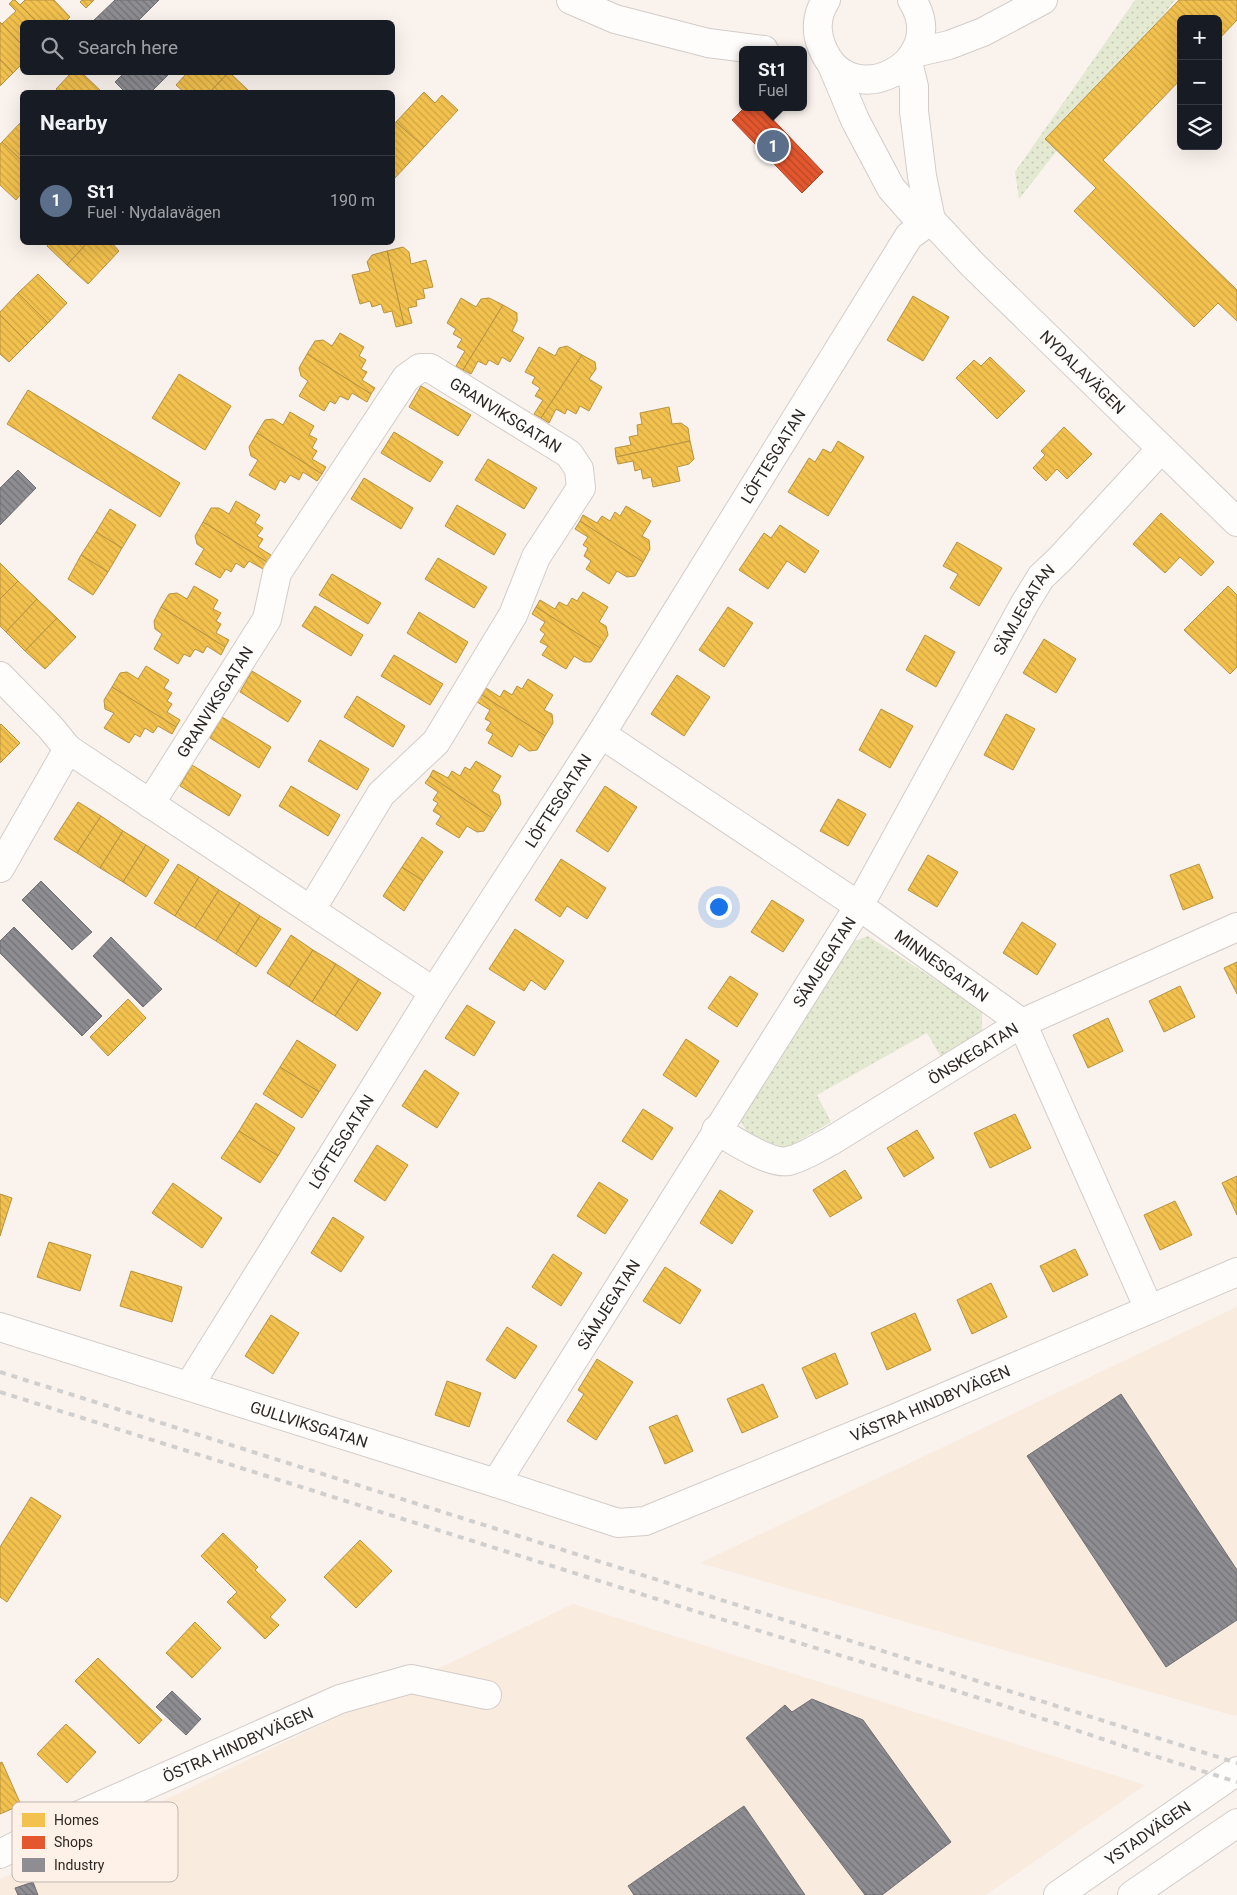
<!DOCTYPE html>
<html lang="en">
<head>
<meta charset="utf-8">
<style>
  body { margin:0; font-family:Roboto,sans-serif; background:#242831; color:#f1f3f6 }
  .controls { position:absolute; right:15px; top:15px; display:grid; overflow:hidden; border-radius:8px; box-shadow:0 5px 20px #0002 }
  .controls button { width:45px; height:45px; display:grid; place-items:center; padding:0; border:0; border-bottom:1px solid #363941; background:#171b24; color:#f1f3f6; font:25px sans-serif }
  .you { position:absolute; left:718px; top:906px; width:18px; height:18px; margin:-12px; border:4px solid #fff; border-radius:50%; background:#1a73e8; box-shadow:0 0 0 8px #1a73e833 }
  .badge { display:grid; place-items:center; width:32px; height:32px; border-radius:50%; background:#756f6a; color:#fff; font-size:16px; font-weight:700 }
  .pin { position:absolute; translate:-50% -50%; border:2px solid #fff; box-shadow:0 1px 5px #0006 }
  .popup { position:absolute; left:739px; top:46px; width:68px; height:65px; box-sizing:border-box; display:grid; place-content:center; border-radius:8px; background:#171b24; filter:drop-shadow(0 1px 4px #0005); font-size:16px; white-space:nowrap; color:#9ea1a6 }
  .popup b { font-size:19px; color:#f1f3f6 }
  .popup::after { content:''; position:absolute; left:50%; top:100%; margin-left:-10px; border:10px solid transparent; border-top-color:#171b24 }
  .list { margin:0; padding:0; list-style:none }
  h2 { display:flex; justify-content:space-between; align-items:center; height:65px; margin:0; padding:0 20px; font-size:21px }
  h2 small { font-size:16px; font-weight:400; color:#9ea1a6 }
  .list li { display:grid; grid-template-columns:32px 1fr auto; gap:15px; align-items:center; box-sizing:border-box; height:90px; padding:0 20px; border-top:1px solid #363941 }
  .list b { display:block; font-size:19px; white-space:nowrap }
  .list p { margin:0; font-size:16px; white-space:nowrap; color:#9ea1a6 }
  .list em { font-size:16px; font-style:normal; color:#9ea1a6 }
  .icon { flex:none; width:28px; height:28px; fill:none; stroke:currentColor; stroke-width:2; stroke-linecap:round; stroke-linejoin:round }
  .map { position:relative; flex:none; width:1237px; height:1895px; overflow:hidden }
  .search { position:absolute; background:#171b24; box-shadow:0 5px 20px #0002; left:20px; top:20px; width:375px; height:55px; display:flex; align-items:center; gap:12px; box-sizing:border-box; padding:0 18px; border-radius:8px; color:#9ea1a6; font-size:19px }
  .panel { position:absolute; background:#171b24; box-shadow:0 5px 20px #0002; left:20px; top:90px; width:375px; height:155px; border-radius:8px }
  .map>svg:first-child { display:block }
  .built { fill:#faebdf }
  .grass { fill:url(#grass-dots) }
  .homes { fill:url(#homes-back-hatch); stroke:#b79341 }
  .shops { fill:url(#shops-back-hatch); stroke:#ad492b }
  .industry { fill:url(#industry-back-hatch); stroke:#706f71 }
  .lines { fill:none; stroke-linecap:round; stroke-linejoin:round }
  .street-casing { stroke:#d3ccc8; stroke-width:30 }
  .secondary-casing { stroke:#d3ccc8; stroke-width:30 }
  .street { stroke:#fefdfc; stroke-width:28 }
  .secondary { stroke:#fefdfc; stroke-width:28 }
  .rail { stroke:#d1cfce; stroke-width:4; stroke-dasharray:6 6; stroke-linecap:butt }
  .labels { text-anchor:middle; stroke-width:5; stroke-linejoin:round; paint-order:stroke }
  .street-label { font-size:16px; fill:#2e2824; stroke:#fef1e8 }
  .key { fill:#fef1e8; stroke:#c0b5ad; stroke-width:1 }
  .key-label { font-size:14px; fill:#2e2824 }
</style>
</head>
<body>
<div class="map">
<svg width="1237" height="1895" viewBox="0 0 1237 1895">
  <defs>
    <pattern id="grass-dots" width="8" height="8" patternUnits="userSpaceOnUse" patternTransform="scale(1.25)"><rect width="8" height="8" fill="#e4e9d2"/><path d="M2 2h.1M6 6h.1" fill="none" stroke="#c4c8b4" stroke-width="1.8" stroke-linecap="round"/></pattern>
    <pattern id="homes-back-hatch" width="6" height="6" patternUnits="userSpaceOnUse" patternTransform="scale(1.25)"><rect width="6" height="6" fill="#f2c14e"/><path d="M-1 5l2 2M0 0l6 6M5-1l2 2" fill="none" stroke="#d0a644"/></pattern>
    <pattern id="shops-back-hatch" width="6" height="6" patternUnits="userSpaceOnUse" patternTransform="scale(1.25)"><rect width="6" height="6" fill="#e4572e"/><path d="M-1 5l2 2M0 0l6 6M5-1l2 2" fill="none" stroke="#b94827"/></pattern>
    <pattern id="industry-back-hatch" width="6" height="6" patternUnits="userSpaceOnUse" patternTransform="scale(1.25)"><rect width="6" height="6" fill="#8d8d92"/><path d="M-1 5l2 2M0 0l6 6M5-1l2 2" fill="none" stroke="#747377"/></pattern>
  </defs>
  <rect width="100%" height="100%" fill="#f9f2ed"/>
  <g class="built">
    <polygon points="1237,1307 1237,1715 1235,1716 700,1563"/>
    <polygon points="573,1604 1145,1785 986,1895 0,1895 0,1879"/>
  </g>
  <g class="grass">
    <polygon points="1135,0 1175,0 1019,199 1015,172"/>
    <polygon points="868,936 982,1010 982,1034 942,1059 927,1033 817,1095 831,1122 782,1151 750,1137 737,1115 847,944"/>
  </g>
  <g class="homes">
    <polygon points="13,0 15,0 37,22 22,22 22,45 2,24 16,11 9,4"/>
    <polygon points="25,0 54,0 70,17 65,22 37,22 20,5"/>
    <polygon points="82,0 94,0 86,8 80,2"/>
    <polygon points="1179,0 1237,0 1237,20 1218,40 1218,19 1181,19 1181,79 1103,160 1237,290 1237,321 1218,303 1194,327 1074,211 1096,188 1045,139"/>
    <polygon points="0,22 22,45 22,64 13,73 0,59"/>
    <polygon points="0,59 13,73 0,86"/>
    <polygon points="72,72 81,72 102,92 59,92 56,89"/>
    <polygon points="188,72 229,72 210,92 184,92 176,85"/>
    <polygon points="229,72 250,92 210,92"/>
    <polygon points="424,92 435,103 442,95 458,110 424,147 396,122"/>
    <polygon points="22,121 22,161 2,142"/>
    <polygon points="396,122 424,147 392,181 392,125"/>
    <polygon points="2,142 22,161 22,193 16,200 0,185 0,144"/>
    <polygon points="50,242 88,242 67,265 47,246"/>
    <polygon points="88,242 111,242 119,251 88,284 67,265"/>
    <polygon points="403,247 409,252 411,264 426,260 433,287 423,289 425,298 416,300 417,306 408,308 412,323 404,325 387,251"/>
    <polygon points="387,251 404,325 396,327 392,311 384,313 381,304 372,307 370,301 360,304 352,275 370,271 367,262 372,255"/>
    <polygon points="38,274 67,303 48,323 18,293"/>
    <polygon points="18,293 48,323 28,343 0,315 0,312"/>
    <polygon points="913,296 949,317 923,361 887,340"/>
    <polygon points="461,298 476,307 481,299 489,298 503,305 463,370 456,366 465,351 457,347 462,339 453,334 456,329 447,323"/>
    <polygon points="503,305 517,313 517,321 512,331 524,338 510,362 502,357 498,365 489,360 486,365 478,361 471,374 463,370"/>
    <polygon points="0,315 28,343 9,362 0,354"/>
    <polygon points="340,333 364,347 359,356 366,360 361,369 367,372 362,380 375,388 371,394 307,354 315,341 323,340 332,346"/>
    <polygon points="567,346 582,355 541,418 534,414 543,400 535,396 540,388 532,383 535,377 525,372 539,347 555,356 559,348"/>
    <polygon points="307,354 371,394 367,402 352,393 348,400 340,396 335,404 330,401 324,411 299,396 308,381 301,376 299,368"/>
    <polygon points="582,355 595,362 596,369 589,379 602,387 589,411 580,406 576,414 567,409 565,414 556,409 549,423 541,418"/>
    <polygon points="990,357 1025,391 997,419 956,378 974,360 981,366"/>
    <polygon points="179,374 231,406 205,450 152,418"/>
    <polygon points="421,386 471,415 458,436 409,407"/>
    <polygon points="28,390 180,483 160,517 7,424"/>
    <polygon points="669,407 672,424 681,423 688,428 690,441 616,457 615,448 631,445 629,437 638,435 637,425 642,424 640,413"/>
    <polygon points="290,412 314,426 309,435 317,439 312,448 317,451 312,459 326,467 322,474 257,433 265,420 273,419 283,425"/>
    <polygon points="1064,427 1092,454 1067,479 1057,469 1046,481 1033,468 1045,455 1041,451"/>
    <polygon points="394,432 443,462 430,482 381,453"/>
    <polygon points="257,433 322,474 317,481 303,472 299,480 290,475 285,483 280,480 275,490 249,475 258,460 251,456 249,447"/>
    <polygon points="690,441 694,459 689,464 677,467 680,481 653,487 651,477 643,479 641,469 635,471 633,461 618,464 616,457"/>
    <polygon points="838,441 864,457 828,516 788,492 809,458 815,462 823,449 831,453"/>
    <polygon points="488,459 537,488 524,509 475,480"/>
    <polygon points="364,478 413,508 401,529 351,499"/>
    <polygon points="236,501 260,515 255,523 263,528 257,536 263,539 258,547 271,555 267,562 203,522 211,508 219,508 229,514"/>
    <polygon points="457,505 506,534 494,555 445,526"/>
    <polygon points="626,506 651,521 642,536 649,540 650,549 643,562 580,521 583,515 597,523 602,516 610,521 615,512 620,516"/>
    <polygon points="110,509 136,525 122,548 96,532"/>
    <polygon points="1161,513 1214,562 1201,576 1180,557 1165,573 1133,544"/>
    <polygon points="580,521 643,562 635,576 627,577 617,571 609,584 586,569 591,561 584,556 588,548 583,545 588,537 575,529"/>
    <polygon points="203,522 267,562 263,569 249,561 244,568 236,563 231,572 226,569 220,578 195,564 204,549 197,544 195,536"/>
    <polygon points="780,525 819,551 805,573 787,561 768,589 739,570 764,533 771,538"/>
    <polygon points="96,532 122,548 108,572 81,555"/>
    <polygon points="957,542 1002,568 979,606 950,588 958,574 943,566"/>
    <polygon points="81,555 108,572 93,595 68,579"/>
    <polygon points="438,558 487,587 474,608 425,579"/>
    <polygon points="0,563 18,581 0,599"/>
    <polygon points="332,574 381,603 368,624 319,595"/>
    <polygon points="18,581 37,599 6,632 0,626 0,599"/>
    <polygon points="194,586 218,600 213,609 221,613 216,621 221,624 216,633 229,640 225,647 161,607 169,594 177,593 187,599"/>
    <polygon points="1228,586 1237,595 1237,667 1230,674 1184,630"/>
    <polygon points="583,592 608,607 599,622 606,626 608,635 600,648 536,607 540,600 555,609 559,602 567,606 572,598 577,601"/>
    <polygon points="37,599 57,618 25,651 6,632"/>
    <polygon points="315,606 363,635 351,656 302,626"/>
    <polygon points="161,607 225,647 221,655 207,646 203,653 195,649 190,657 184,654 178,664 154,649 162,634 155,629 154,621"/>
    <polygon points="536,607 600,648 591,662 584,662 574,656 566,669 542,655 548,646 540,642 545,634 540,630 545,622 532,614"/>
    <polygon points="728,607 753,623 724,667 699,650"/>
    <polygon points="419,612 468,642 456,663 407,633"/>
    <polygon points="57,618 76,637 45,669 25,651"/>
    <polygon points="925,635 955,652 936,687 906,670"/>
    <polygon points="1044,639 1076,659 1056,693 1023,673"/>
    <polygon points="394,655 443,684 430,705 381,676"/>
    <polygon points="146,666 169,680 164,688 172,693 167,701 172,704 167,712 180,720 176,727 112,687 120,673 127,672 138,679"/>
    <polygon points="252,671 301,701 288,722 240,692"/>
    <polygon points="677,675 710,697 684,736 651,714"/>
    <polygon points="528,679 553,695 544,710 552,714 553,723 545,736 482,695 486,688 500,697 504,690 512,695 517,686 522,689"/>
    <polygon points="112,687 176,727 172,734 158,726 153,733 145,728 140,737 135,734 129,743 104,728 114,713 105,709 104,700"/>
    <polygon points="482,695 545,736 537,750 529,751 519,744 512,757 488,743 493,734 486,730 491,722 485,719 490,710 477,702"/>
    <polygon points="357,696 405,726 393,747 344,717"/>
    <polygon points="881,709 913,726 890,768 859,750"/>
    <polygon points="1006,714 1035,729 1013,770 984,755"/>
    <polygon points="222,717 271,747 259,768 210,738"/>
    <polygon points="1,724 20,743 0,763 0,725"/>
    <polygon points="320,740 369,769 357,790 308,761"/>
    <polygon points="476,761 501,776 492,791 499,795 501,804 492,818 430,776 433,770 448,778 452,771 460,776 465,767 470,770"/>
    <polygon points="192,765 241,795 229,816 180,786"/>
    <polygon points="430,776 492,818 484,831 477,832 467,826 459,838 436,824 441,816 433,811 438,803 433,800 438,792 425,783"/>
    <polygon points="291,786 340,815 328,836 279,806"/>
    <polygon points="605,786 637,807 608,852 576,831"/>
    <polygon points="838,799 866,814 848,846 820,831"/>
    <polygon points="78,802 101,816 77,853 54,839"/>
    <polygon points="101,816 123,831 100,868 77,853"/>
    <polygon points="123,831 146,845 123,882 100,868"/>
    <polygon points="422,837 443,852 423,881 402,867"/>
    <polygon points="146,845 169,860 146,897 123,882"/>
    <polygon points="928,855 958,872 937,907 908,890"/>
    <polygon points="561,859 606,888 587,919 567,906 560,917 535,900"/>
    <polygon points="178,864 199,877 175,916 154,903"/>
    <polygon points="1199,864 1213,898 1183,910 1170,875"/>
    <polygon points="402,867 423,881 404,911 383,896"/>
    <polygon points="199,877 219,890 195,928 175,916"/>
    <polygon points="219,890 240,903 216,941 195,928"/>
    <polygon points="772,900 804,920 783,952 751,932"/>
    <polygon points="240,903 260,916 236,954 216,941"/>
    <polygon points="260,916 281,929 256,967 236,954"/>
    <polygon points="1022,922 1056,944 1037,975 1003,953"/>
    <polygon points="515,929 564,961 545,990 531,980 524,991 489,969"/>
    <polygon points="291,935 313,950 289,987 267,973"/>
    <polygon points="313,950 336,964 312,1002 289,987"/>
    <polygon points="1237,962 1237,994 1224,968"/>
    <polygon points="336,964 359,979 335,1016 312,1002"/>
    <polygon points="730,976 758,994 737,1027 708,1008"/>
    <polygon points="359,979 381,993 357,1031 335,1016"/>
    <polygon points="1180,986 1195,1017 1164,1032 1149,1001"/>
    <polygon points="128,999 146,1018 108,1056 90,1037"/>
    <polygon points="467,1005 495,1022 474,1056 445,1038"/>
    <polygon points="1108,1018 1123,1051 1088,1068 1073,1035"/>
    <polygon points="686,1039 719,1061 696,1097 663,1075"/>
    <polygon points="297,1040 336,1065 319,1092 280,1067"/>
    <polygon points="280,1067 319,1092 302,1118 263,1094"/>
    <polygon points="425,1070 459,1093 437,1128 402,1106"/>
    <polygon points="256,1103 295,1128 278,1156 239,1131"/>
    <polygon points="643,1109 673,1128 652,1160 622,1141"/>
    <polygon points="1015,1114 1031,1148 990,1168 974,1133"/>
    <polygon points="917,1130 934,1158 904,1177 887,1148"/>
    <polygon points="239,1131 278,1156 260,1183 221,1158"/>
    <polygon points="377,1145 408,1165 385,1201 354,1181"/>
    <polygon points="845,1170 862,1198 830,1217 813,1190"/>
    <polygon points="1237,1176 1237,1215 1222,1183"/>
    <polygon points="599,1182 628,1200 605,1234 577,1216"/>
    <polygon points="173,1183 222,1218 202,1248 152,1213"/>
    <polygon points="720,1190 753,1211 732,1244 700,1223"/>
    <polygon points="0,1194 12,1198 0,1236"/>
    <polygon points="1175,1201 1192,1235 1160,1250 1144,1215"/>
    <polygon points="333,1217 364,1237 341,1272 311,1253"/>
    <polygon points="49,1242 91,1255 80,1291 37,1277"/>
    <polygon points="1075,1249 1088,1275 1053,1292 1040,1266"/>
    <polygon points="553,1254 582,1273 561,1306 532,1287"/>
    <polygon points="665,1267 701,1290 680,1324 643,1301"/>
    <polygon points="131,1271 182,1287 172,1322 120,1306"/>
    <polygon points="991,1283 1007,1317 972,1334 957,1300"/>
    <polygon points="915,1313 931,1350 887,1370 871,1333"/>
    <polygon points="271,1315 299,1333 273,1374 245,1356"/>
    <polygon points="507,1327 537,1346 515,1379 486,1360"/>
    <polygon points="835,1353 848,1384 816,1399 802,1368"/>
    <polygon points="597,1359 633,1382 596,1440 567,1421 584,1394 578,1390"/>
    <polygon points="447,1381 481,1393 469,1427 435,1415"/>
    <polygon points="763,1384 778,1417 742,1433 727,1399"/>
    <polygon points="677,1415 693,1451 665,1464 649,1427"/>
    <polygon points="31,1497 61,1516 7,1602 0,1597 0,1547"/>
    <polygon points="223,1533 258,1567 255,1570 286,1600 270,1617 279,1625 265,1639 227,1602 237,1592 201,1556"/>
    <polygon points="360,1540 392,1571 356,1608 324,1577"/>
    <polygon points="195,1622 221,1648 192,1678 166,1653"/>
    <polygon points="98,1658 162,1720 139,1744 75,1681"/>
    <polygon points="66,1724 96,1752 67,1783 37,1754"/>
    <polygon points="2,1762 21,1805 0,1814 0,1763"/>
  </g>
  <polygon class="shops" points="745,107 761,107 823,172 802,193 732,120"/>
  <g class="industry">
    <polygon points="115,0 159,0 137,22 92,22"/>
    <polygon points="125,72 171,72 151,92 125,92 115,82"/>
    <polygon points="18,470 36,488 0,525 0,488"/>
    <polygon points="41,881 92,932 72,950 22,900"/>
    <polygon points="14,927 102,1016 82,1036 0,953 0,941"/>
    <polygon points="111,937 162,989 143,1007 93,956"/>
    <polygon points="1121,1394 1237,1570 1237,1620 1166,1667 1027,1456"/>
    <polygon points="172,1691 201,1719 186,1735 156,1707"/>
    <polygon points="812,1699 863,1720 951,1842 882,1895 865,1895 746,1738 785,1705 792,1712"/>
    <polygon points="744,1806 805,1895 634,1895 628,1886"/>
    <polygon points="33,1882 38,1895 18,1895 15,1888"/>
  </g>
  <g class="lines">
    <defs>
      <g id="street">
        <polyline points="908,62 914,87 914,111 922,176 931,220"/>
        <path id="s1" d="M 832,65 L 855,120 L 891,188 L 913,213 L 931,220 L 973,265 L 1237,522"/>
        <polyline points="0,676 50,727 68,749 434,992"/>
        <path id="s2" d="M 601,734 L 859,906 L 1022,1023 L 1149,1309"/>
        <path id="s3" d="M 150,804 L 267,619 L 277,573 L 406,378 L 420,368 L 430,368 L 569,454 L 579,469 L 581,488 L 536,557 L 513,615 L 436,742 L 381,794 L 311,910"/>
        <polyline points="0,868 68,749"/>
        <path id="s4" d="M 716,1130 C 732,1139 770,1165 788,1161 C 803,1158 817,1148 831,1141 L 1022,1023 L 1237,927"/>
        <path id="s5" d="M 0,1327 L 496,1483 L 618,1523 L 645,1521 L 891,1420 L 1237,1272"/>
        <path id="s6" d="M 189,1386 L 434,992 L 601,734 L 909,236 L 931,220"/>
        <path id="s7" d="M 496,1483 L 859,906 L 1025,603 L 1041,577 L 1060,559 L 1161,449"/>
        <path id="s8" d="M 0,1854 L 57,1825 L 340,1699 L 411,1679 L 487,1695"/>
      </g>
      <g id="secondary">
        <polyline points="571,0 615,19 708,43 764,50"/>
        <path d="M 826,0 C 817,14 815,31 822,47 C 849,116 952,63 912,0"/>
        <polyline points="914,53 949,45 983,32 1043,0"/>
        <path id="s9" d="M 1058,1895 L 1237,1771"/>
        <polyline points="1132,1895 1237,1823"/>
      </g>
    </defs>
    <use href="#street" class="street-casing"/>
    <use href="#secondary" class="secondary-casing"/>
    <use href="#street" class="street"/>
    <use href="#secondary" class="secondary"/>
    <g class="rail">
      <polyline points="0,1372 1237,1763"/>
      <polyline points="0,1392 698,1612 1002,1705 1126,1747 1237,1782"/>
    </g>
  </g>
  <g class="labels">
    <g class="street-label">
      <text dy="6" stroke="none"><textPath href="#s1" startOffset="404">NYDALAVÄGEN</textPath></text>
      <text dy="6" stroke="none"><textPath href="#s3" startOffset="616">GRANVIKSGATAN</textPath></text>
      <text dy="6" stroke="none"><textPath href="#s6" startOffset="1098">LÖFTESGATAN</textPath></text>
      <text dy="6" stroke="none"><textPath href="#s7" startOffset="1021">SÄMJEGATAN</textPath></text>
      <text dy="6" stroke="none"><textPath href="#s3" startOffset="121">GRANVIKSGATAN</textPath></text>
      <text dy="6" stroke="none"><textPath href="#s6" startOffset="692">LÖFTESGATAN</textPath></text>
      <text dy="6" stroke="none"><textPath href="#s7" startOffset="616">SÄMJEGATAN</textPath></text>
      <text dy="6" stroke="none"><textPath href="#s2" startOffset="412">MINNESGATAN</textPath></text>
      <text dy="6" stroke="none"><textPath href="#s4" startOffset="294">ÖNSKEGATAN</textPath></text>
      <text dy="6" stroke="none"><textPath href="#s6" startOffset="288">LÖFTESGATAN</textPath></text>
      <text dy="6" stroke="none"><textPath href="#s7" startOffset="211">SÄMJEGATAN</textPath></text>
      <text dy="6" stroke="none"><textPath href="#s5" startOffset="984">VÄSTRA HINDBYVÄGEN</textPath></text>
      <text dy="6" stroke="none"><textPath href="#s5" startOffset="324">GULLVIKSGATAN</textPath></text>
      <text dy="6" stroke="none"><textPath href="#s8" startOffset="262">ÖSTRA HINDBYVÄGEN</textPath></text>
      <text dy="6" stroke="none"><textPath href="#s9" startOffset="109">YSTADVÄGEN</textPath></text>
    </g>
  </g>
  <rect x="12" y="1802" width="166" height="80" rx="8" class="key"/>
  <rect x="22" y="1813" width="23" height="14" fill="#f2c14e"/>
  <rect x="22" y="1836" width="23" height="13" fill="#e4572e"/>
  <rect x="22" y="1858" width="23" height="14" fill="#8d8d92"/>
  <g class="key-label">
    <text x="54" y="1825">Homes</text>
    <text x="54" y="1847">Shops</text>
    <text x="54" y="1870">Industry</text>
  </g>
</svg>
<div class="controls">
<button>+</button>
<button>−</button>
<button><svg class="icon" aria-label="layers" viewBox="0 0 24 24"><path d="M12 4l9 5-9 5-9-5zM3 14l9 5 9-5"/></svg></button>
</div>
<div class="you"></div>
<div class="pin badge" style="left:773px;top:146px;background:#5c6f8a">1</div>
<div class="popup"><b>St1</b>Fuel</div>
<div class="search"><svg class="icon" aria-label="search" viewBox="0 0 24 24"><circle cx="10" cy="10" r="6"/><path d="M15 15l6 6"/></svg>Search here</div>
<section class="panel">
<h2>Nearby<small></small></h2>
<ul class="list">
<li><span class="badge" style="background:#5c6f8a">1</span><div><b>St1</b><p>Fuel · Nydalavägen</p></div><em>190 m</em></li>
</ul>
</section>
</div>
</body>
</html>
